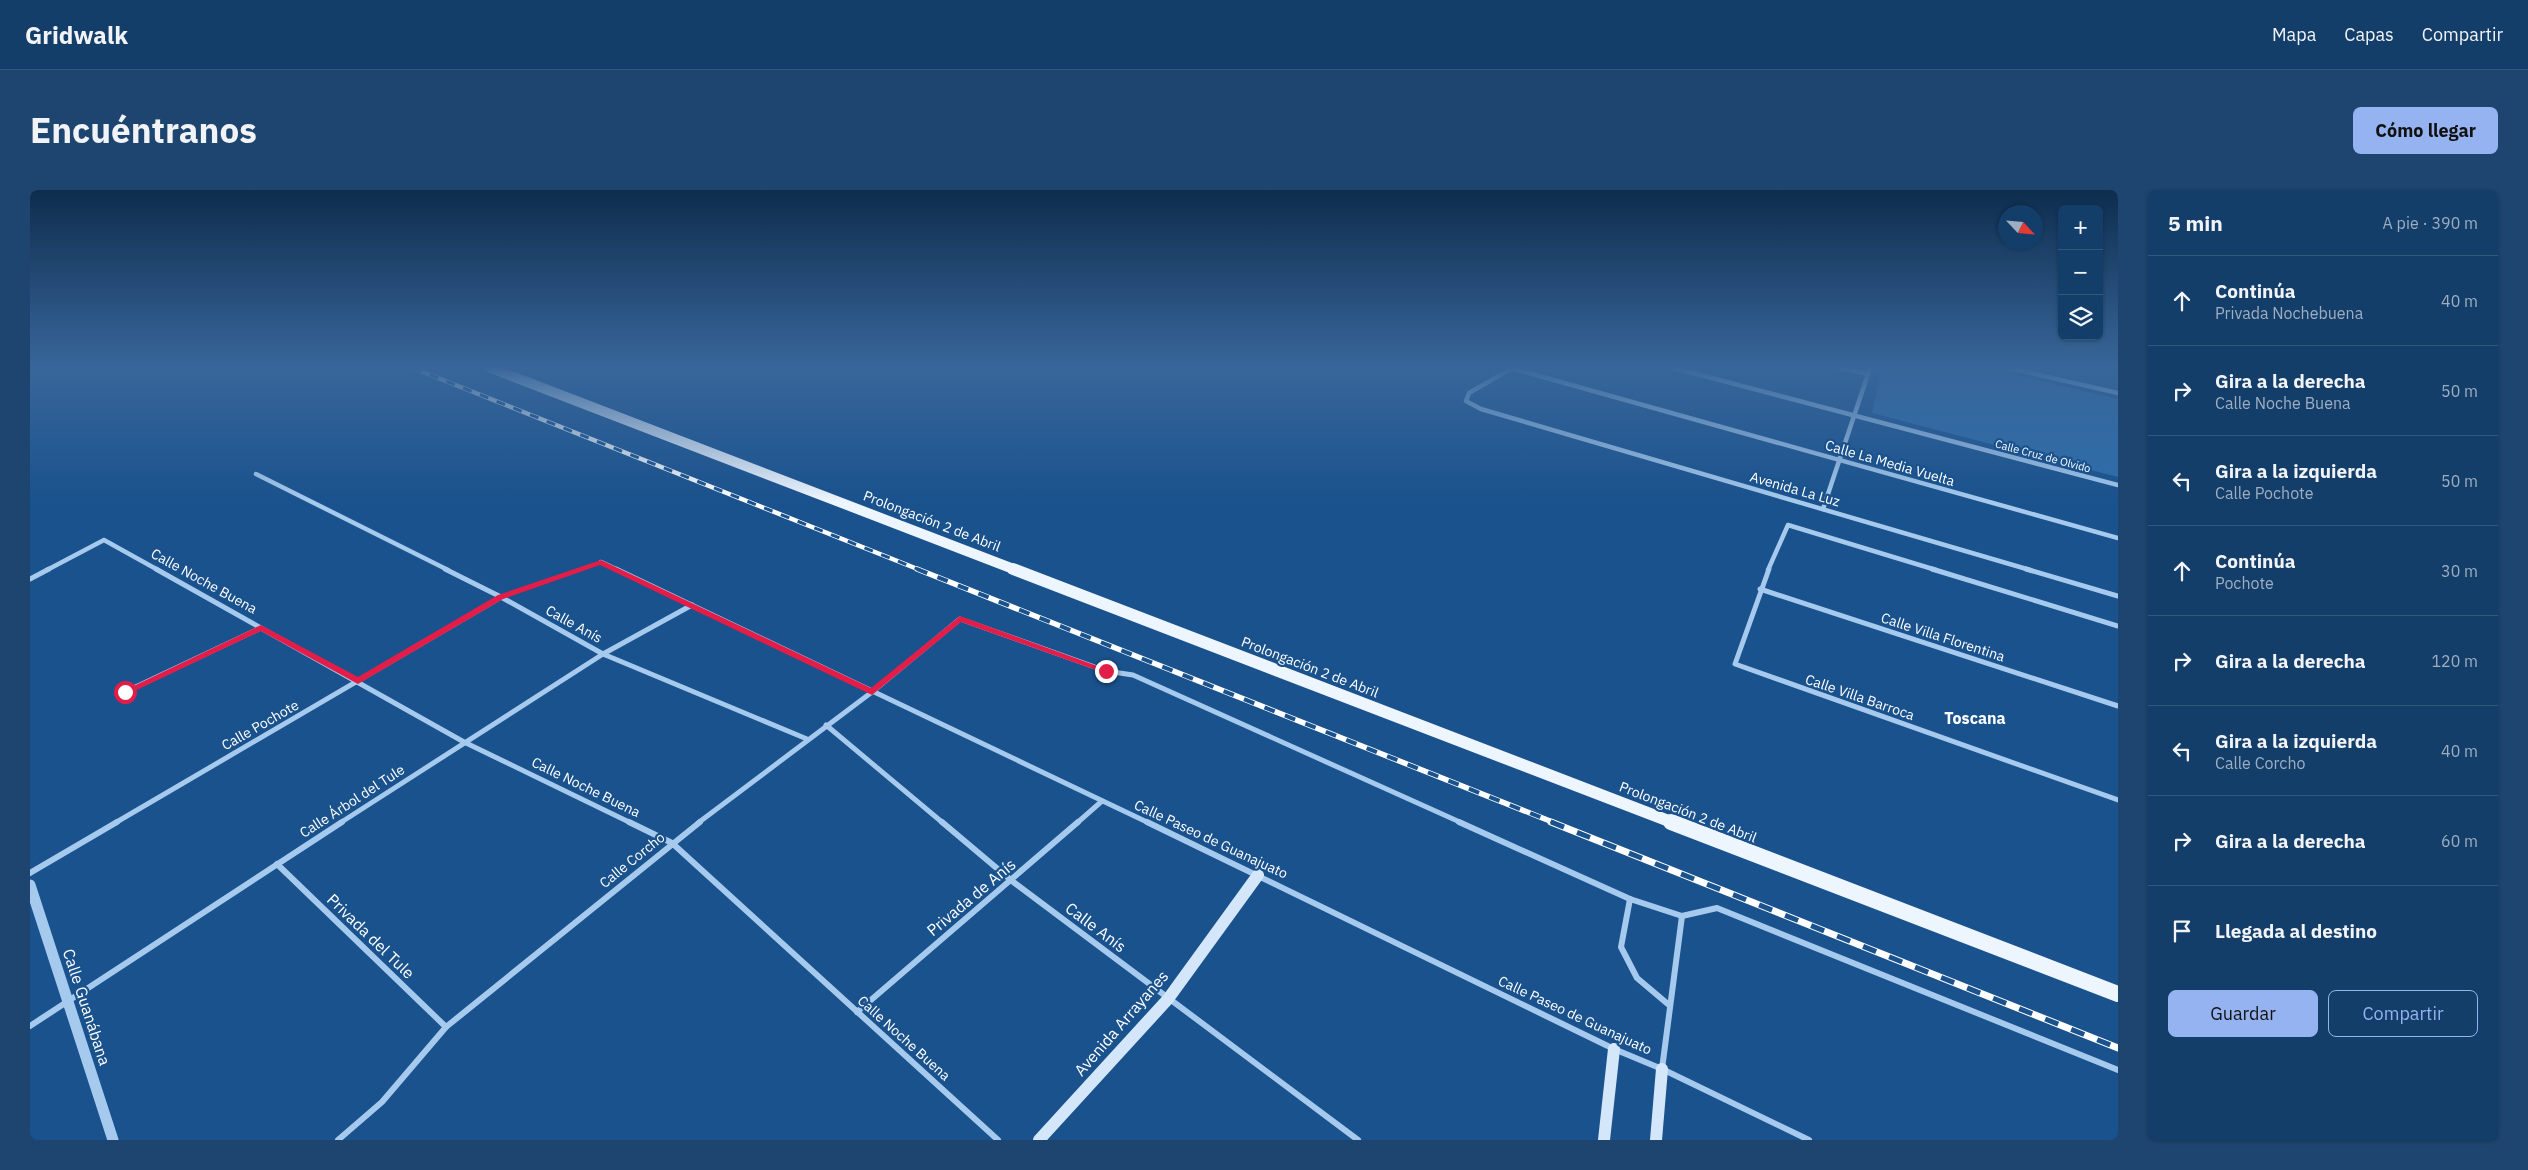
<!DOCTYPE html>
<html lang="es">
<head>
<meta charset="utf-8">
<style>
  body { margin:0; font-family:"IBM Plex Sans",sans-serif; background:#1d4570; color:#f1f3f6 }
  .controls { position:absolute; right:15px; top:15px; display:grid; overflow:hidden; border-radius:8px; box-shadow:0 1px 4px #0004 }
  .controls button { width:45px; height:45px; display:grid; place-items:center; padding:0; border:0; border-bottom:1px solid #33577e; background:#143e6a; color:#f1f3f6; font:25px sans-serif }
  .compass { position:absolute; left:1968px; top:15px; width:45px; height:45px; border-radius:50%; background:#143e6a; box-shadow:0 1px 4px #0004; rotate:116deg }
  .stop { position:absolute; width:15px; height:15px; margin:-11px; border:4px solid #e11d48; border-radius:50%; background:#fff }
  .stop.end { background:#e11d48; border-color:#fff; box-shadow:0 1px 5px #0008 }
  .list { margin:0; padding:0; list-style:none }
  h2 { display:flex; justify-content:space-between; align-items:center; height:65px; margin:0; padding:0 20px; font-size:21px }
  h2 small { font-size:16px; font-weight:400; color:#9daec1 }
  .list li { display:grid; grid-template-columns:32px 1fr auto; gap:15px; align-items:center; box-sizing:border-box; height:90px; padding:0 20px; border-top:1px solid #33577e }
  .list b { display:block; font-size:19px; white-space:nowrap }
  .list p { margin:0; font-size:16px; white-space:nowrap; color:#9daec1 }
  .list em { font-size:16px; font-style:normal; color:#9daec1 }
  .actions { display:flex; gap:10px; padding:15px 20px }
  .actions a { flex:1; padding:11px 0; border:1px solid #95b2f1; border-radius:8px; text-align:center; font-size:18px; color:#95b2f1 }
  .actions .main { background:#95b2f1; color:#111 }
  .icon { flex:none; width:28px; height:28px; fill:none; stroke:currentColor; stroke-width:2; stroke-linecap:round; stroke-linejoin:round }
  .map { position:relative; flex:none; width:2088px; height:950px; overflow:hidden; border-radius:8px }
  header { display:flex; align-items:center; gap:30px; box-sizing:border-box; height:70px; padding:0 25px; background:#143e6a; border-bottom:1px solid #33577e }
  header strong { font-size:24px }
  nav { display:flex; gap:28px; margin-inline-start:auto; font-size:18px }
  .intro { display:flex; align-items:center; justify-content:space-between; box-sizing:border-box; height:120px; padding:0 30px }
  h1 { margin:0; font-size:35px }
  .button { padding:12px 22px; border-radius:8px; background:#95b2f1; color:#111; font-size:18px; font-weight:700 }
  main { display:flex; gap:30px; padding:0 30px }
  aside { flex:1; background:#143e6a; border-radius:8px; box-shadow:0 1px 4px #0004 }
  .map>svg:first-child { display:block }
  .green { fill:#2d6dab }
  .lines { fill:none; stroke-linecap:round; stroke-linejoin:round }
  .path-far1 { stroke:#a6caee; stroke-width:2.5; stroke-dasharray:2 3; stroke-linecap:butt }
  .path { stroke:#a6caee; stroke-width:3; stroke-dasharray:2.5 4; stroke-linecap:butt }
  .minor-far2 { stroke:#a6caee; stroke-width:4.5 }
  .minor-far1 { stroke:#a6caee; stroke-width:5 }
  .minor { stroke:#a6caee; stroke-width:6 }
  .tertiary { stroke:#a6caee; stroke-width:11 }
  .secondary { stroke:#d3e6fa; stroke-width:12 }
  .primary-far2 { stroke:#edf5ff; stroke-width:10 }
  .primary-far1 { stroke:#edf5ff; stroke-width:12 }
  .primary { stroke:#edf5ff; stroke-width:16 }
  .rail-far2-casing { stroke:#fff; stroke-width:4.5 }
  .rail-far1-casing { stroke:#fff; stroke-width:5.5 }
  .rail-casing { stroke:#fff; stroke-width:7 }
  .rail-far2 { stroke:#1a528d; stroke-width:3; stroke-dasharray:9; stroke-linecap:butt }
  .rail-far1 { stroke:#1a528d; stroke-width:4; stroke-dasharray:11; stroke-linecap:butt }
  .rail { stroke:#1a528d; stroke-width:5; stroke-dasharray:14; stroke-linecap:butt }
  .route { fill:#e11d48 }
  .labels { text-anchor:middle; stroke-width:4.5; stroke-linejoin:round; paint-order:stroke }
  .far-street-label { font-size:11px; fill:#fff; stroke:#1a528d }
  .street-label { font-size:14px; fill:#fff; stroke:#1a528d }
  .quarter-label { font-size:16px; font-weight:bold; fill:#fff; stroke:#1a528d }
  .near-street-label { font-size:16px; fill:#fff; stroke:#1a528d }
</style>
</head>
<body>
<header>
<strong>Gridwalk</strong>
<nav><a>Mapa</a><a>Capas</a><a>Compartir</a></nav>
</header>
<div class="intro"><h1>Encuéntranos</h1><a class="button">Cómo llegar</a></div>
<main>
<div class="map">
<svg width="2088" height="950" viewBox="0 0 2088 950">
  <rect width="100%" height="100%" fill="#1a528d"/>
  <polygon class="green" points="1852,178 1955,178 2088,209 2088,287 1842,223"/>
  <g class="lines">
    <polyline class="path-far1" points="548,380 560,376"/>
    <polyline class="path" points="486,402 552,379"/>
    <g class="minor-far2">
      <polyline points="1481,178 2088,348"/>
      <polyline points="1482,178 1439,203 1436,211 1451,219 2000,380"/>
      <polyline points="1644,178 2088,295"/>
      <polyline points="1811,178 1838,184"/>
      <polyline points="1979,178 2088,203"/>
      <polyline points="226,284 418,380"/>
      <polyline points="1793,319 1840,178"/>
      <polyline points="571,372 588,380"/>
      <polyline points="17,380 74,350 128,380"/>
      <polyline points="1738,380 1758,335 1906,380"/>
    </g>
    <g class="minor-far1">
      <polyline points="126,379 434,552 601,633"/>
      <polyline points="415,379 471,407 573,464 777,549"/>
      <polyline points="586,379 1119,633"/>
      <polyline points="1739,379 1705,474 2088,610"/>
      <polyline points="1902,379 2088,436"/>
      <polyline points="1996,379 2088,406"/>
      <polyline points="0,389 19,379"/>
      <polyline points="1730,399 2088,516"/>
      <polyline points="95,502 231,438"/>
      <polyline points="796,535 913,633"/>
      <polyline points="85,633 471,407"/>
      <polyline points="310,633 573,464 662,415"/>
      <polyline points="668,633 842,502 930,429 1076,481 1103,485 1432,633"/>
      <polyline points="1047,633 1072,611"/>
    </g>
    <g class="minor">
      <polyline points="599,632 642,653 968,950"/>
      <polyline points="912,632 982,691 1328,950"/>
      <polyline points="1117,632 1584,859 1632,879 1779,950"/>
      <polyline points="1429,632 1600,709 1652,726 1687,718 2088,880"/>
      <polyline points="247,674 416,837"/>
      <polyline points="0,683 87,632"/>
      <polyline points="1600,709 1591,757 1607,788 1639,815"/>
      <polyline points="827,822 1048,632"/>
      <polyline points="0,836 312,632"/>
      <polyline points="1632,879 1652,726"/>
      <polyline points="308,950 352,912 416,837 670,632"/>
    </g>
    <polyline class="tertiary" points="0,695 83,950"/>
    <g class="secondary">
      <polyline points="1009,950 1138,809 1228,685"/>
      <polyline points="1574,950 1584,859"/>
      <polyline points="1626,950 1632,879"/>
    </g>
    <polyline class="primary-far2" points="461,178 986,380"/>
    <polyline class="primary-far1" points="983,379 1644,633"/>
    <polyline class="primary" points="1641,632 2088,804"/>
    <defs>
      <polyline id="rail-far2" points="383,178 890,380"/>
      <polyline id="rail-far1" points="887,379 1525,633"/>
      <polyline id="rail" points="1521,632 2088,858"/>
    </defs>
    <use href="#rail-far2" class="rail-far2-casing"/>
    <use href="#rail-far1" class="rail-far1-casing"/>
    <use href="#rail" class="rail-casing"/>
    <use href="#rail-far2" class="rail-far2"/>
    <use href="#rail-far1" class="rail-far1"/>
    <use href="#rail" class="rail"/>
  </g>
  <linearGradient id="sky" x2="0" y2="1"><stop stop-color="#0e2d4e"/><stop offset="0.57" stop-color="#38669a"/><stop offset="1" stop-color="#38669a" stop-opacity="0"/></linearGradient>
  <rect width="2088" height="311" fill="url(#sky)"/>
  <polygon class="route" points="571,370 841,498 930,426 1081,481 1074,483 931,432 842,505 570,375 473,409 328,494 231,441 98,504 91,502 231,435 328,487 468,405"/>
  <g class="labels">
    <g class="far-street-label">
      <text transform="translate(2013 266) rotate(15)" y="4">Calle Cruz de Olvido</text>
    </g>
    <g class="street-label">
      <text transform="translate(1860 273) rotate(16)" y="5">Calle La Media Vuelta</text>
      <text transform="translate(1765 299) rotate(16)" y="5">Avenida La Luz</text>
      <text transform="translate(902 331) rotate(21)" y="5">Prolongación 2 de Abril</text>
      <text transform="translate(174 391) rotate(29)" y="5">Calle Noche Buena</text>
      <text transform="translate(544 434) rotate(29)" y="5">Calle Anís</text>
      <text transform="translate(1913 447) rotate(18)" y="5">Calle Villa Florentina</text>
      <text transform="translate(1280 477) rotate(21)" y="5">Prolongación 2 de Abril</text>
      <text transform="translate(1830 507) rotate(19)" y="5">Calle Villa Barroca</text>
      <text transform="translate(230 535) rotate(-30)" y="5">Calle Pochote</text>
      <text transform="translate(556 597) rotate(26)" y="5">Calle Noche Buena</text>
      <text transform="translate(322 611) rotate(-33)" y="5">Calle Árbol del Tule</text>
      <text transform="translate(1658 622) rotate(21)" y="5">Prolongación 2 de Abril</text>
      <text transform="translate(1181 649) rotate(25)" y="5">Calle Paseo de Guanajuato</text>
      <text transform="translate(602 670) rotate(-39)" y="5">Calle Corcho</text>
      <text transform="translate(1545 825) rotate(25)" y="5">Calle Paseo de Guanajuato</text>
      <text transform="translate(874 848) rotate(42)" y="5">Calle Noche Buena</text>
    </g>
    <g class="quarter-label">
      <text x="1945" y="534">Toscana</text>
    </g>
    <g class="near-street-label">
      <text transform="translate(941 707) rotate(-40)" y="6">Privada de Anís</text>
      <text transform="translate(1066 737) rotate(37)" y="6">Calle Anís</text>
      <text transform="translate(341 746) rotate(44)" y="6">Privada del Tule</text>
      <text transform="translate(57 817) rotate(72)" y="6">Calle Guanábana</text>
      <text transform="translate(1091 833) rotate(-49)" y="6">Avenida Arrayanes</text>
    </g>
  </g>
</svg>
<div class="controls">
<button>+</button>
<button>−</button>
<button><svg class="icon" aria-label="layers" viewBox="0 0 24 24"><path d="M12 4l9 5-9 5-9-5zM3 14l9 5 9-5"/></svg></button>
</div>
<svg class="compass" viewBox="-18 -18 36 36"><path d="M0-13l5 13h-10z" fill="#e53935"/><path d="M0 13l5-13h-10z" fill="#9daec1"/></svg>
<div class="stop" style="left:95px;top:502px"></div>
<div class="stop end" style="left:1076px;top:481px"></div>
</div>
<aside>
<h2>5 min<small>A pie · 390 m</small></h2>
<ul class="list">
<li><svg class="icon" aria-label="ahead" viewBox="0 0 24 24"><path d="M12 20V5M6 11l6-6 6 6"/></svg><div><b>Continúa</b><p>Privada Nochebuena</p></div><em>40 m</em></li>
<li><svg class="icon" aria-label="right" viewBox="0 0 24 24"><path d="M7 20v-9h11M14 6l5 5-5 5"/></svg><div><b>Gira a la derecha</b><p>Calle Noche Buena</p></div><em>50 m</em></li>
<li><svg class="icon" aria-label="left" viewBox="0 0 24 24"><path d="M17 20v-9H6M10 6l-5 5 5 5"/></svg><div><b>Gira a la izquierda</b><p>Calle Pochote</p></div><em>50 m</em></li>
<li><svg class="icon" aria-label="ahead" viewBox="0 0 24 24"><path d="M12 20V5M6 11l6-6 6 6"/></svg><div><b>Continúa</b><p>Pochote</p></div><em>30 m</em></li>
<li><svg class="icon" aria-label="right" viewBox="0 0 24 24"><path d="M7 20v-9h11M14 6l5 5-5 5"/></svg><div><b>Gira a la derecha</b></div><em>120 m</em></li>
<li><svg class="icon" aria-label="left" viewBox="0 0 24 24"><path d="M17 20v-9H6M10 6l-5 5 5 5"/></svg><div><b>Gira a la izquierda</b><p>Calle Corcho</p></div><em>40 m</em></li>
<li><svg class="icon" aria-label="right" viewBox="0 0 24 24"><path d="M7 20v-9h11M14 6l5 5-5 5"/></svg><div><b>Gira a la derecha</b></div><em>60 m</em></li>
<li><svg class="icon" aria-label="arrive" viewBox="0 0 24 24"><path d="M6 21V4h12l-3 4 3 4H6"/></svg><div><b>Llegada al destino</b></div></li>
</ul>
<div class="actions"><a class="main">Guardar</a><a>Compartir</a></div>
</aside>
</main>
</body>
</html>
